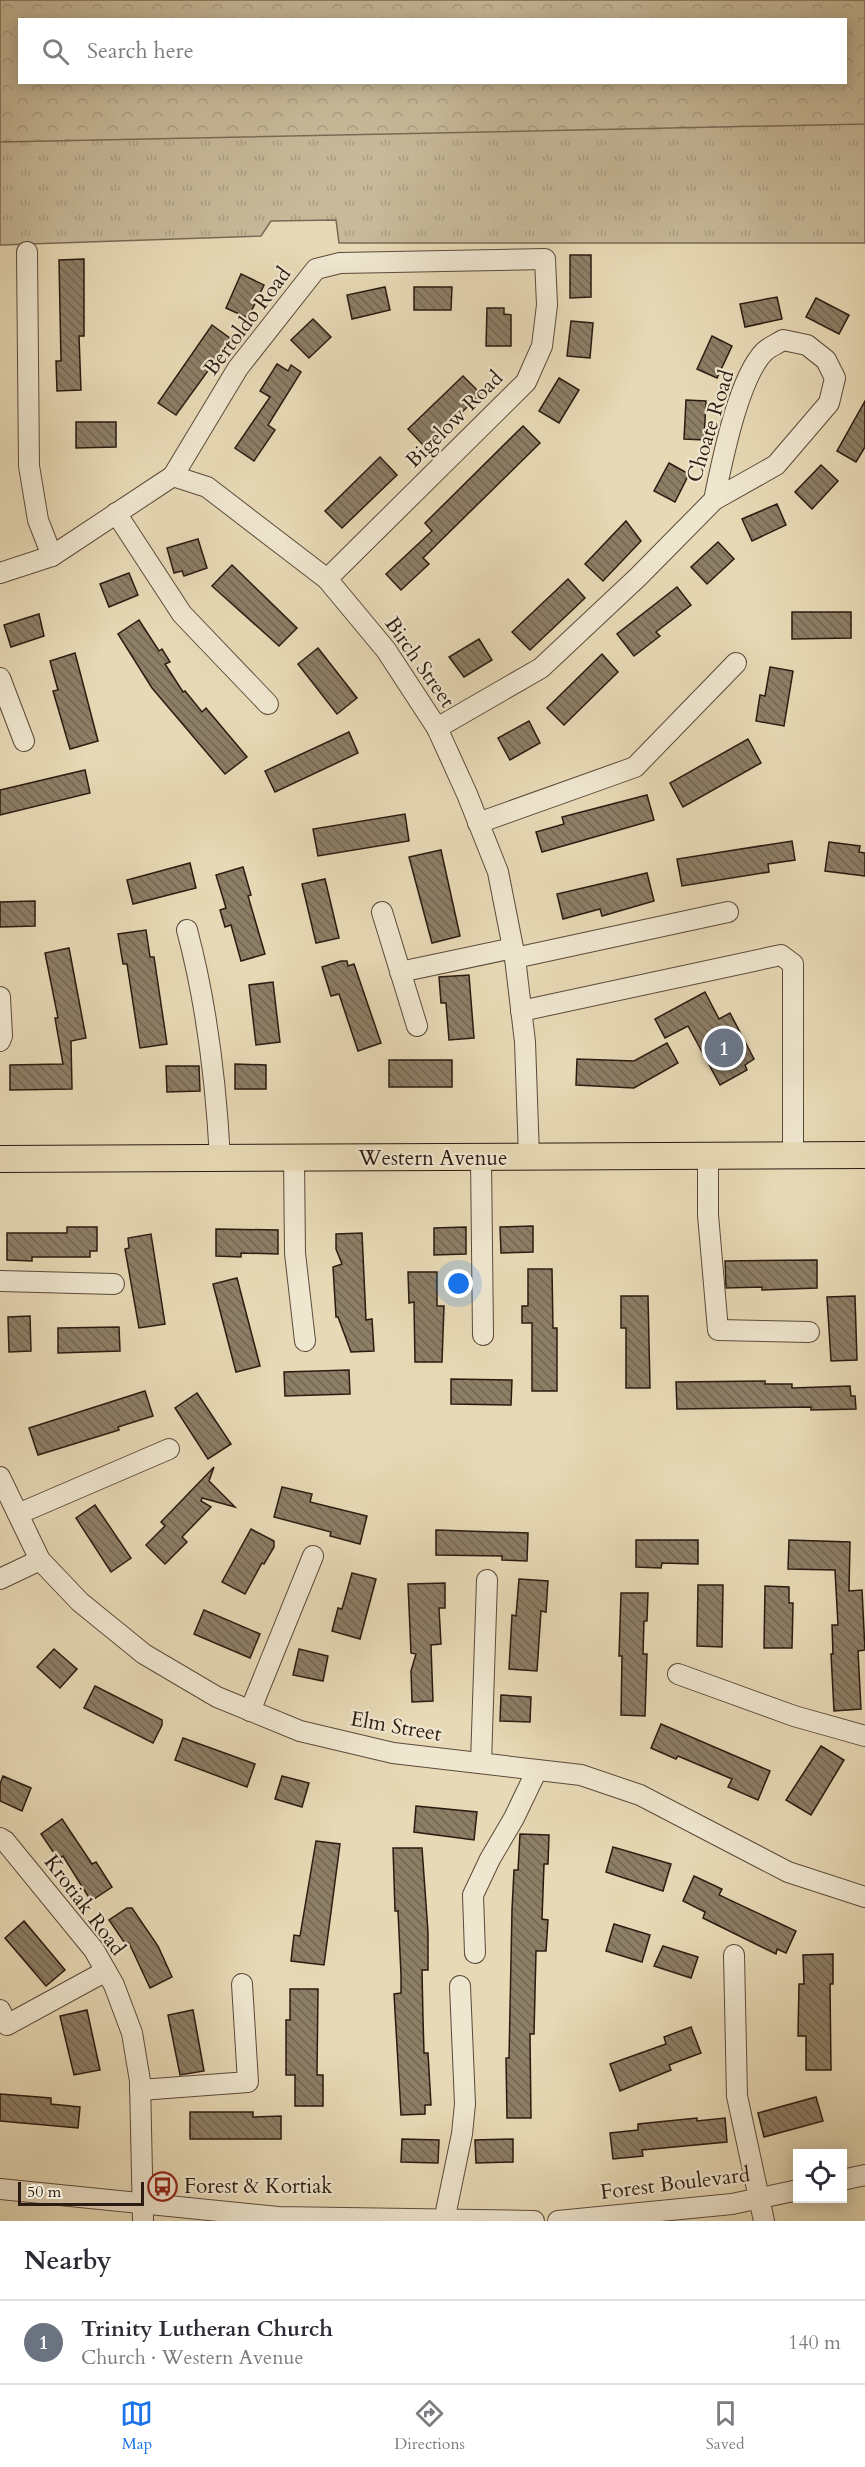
<!DOCTYPE html>
<html lang="en">
<head>
<meta charset="utf-8">
<style>
  body { margin:0; font-family:Cardo,serif; background:#f7f7f7; color:#2b2b33 }
  .controls { position:absolute; right:18px; bottom:18px; display:grid; overflow:hidden; border-radius:0px; box-shadow:0 3px 15px #0003 }
  .controls button { width:54px; height:54px; display:grid; place-items:center; padding:0; border:0; border-bottom:2px solid #e1e1e2; background:#fff; color:#2b2b33; font:30px sans-serif }
  .scale { position:absolute; left:18px; bottom:15px; width:126px; box-sizing:border-box; padding-left:6px; border:3px solid #2c1b11; border-top:0; font-size:16px; line-height:21px; white-space:nowrap; color:#2c1b11; -webkit-text-stroke:4px #efe6cf; paint-order:stroke }
  .you { position:absolute; left:459px; top:1284px; width:21px; height:21px; margin:-15px; border:4px solid #fff; border-radius:50%; background:#1a73e8; box-shadow:0 0 0 9px #1a73e833 }
  .badge { display:grid; place-items:center; width:39px; height:39px; border-radius:50%; background:#1a73e8; color:#fff; font-size:20px; font-weight:700 }
  .pin { position:absolute; translate:-50% -50%; border:3px solid #fff; box-shadow:0 2px 6px #0006 }
  .list { margin:0; padding:0; list-style:none }
  h2 { display:flex; justify-content:space-between; align-items:center; height:78px; margin:0; padding:0 24px; font-size:26px }
  h2 small { font-size:20px; font-weight:400; color:#7c7c81 }
  .list li { display:grid; grid-template-columns:39px 1fr auto; gap:18px; align-items:center; box-sizing:border-box; height:84px; padding:0 24px; border-top:2px solid #e1e1e2 }
  .list b { display:block; font-size:22px; white-space:nowrap }
  .list p { margin:0; font-size:20px; white-space:nowrap; color:#7c7c81 }
  .list em { font-size:20px; font-style:normal; color:#7c7c81 }
  .icon { flex:none; width:33px; height:33px; fill:none; stroke:currentColor; stroke-width:2; stroke-linecap:round; stroke-linejoin:round }
  .map { position:relative; flex:none; width:865px; height:2221px; overflow:hidden }
  .search { position:absolute; background:#fff; box-shadow:0 3px 15px #0003; left:18px; right:18px; top:18px; height:66px; display:flex; align-items:center; gap:15px; box-sizing:border-box; padding:0 21px; border-radius:0px; color:#7c7c81; font-size:22px }
  .sheet { height:162px; background:#fff }
  nav { display:flex; justify-content:space-around; align-items:center; box-sizing:border-box; height:84px; border-top:2px solid #e1e1e2; background:#fff; font-size:16px; color:#7c7c81 }
  nav a { display:grid; justify-items:center; gap:3px }
  nav .on { color:#1a73e8 }
  .map>svg:first-child { display:block }
  .grass { fill:url(#grass-tufts); stroke:#7a6a55; stroke-width:1.5; fill-rule:evenodd }
  .forest { fill:url(#forest-crowns); stroke:#7a6a55; stroke-width:1.5; fill-rule:evenodd }
  .building { fill:url(#building-back-hatch); stroke:#2c1b11; stroke-width:1.5 }
  .lines { fill:none; stroke-linecap:round; stroke-linejoin:round }
  .minor-casing { stroke:#5b4a3a; stroke-width:22 }
  .major-casing { stroke:#2c1b11; stroke-width:28 }
  .minor { stroke:#efe6cf; stroke-width:20 }
  .major { stroke:#e7d9b5; stroke-width:26 }
  .labels { text-anchor:middle; stroke-width:4.5; stroke-linejoin:round; paint-order:stroke }
  .street-label { font-size:21px; fill:#2c1b11; stroke:#efe6cf }
  .poi-label { font-size:21px; fill:#2c1b11; stroke:#efe6cf; text-anchor:start }
</style>
</head>
<body>
<div class="map">
<svg width="865" height="2221" viewBox="0 0 865 2221">
  <defs>
    <pattern id="grass-tufts" width="24" height="20" patternUnits="userSpaceOnUse" patternTransform="scale(1.5)"><rect width="24" height="20" fill="#c7b999"/><path d="M3 7l-1-3M5 7V3M7 7l1-3M15 17l-1-3M17 17v-4M19 17l1-3" fill="none" stroke="#ab9e83"/></pattern>
    <pattern id="forest-crowns" width="20" height="18" patternUnits="userSpaceOnUse" patternTransform="scale(1.5)"><rect width="20" height="18" fill="#c7b999"/><path d="M2 6a3 3 0 1 1 6 0M12 15a3 3 0 1 1 6 0" fill="none" stroke="#ab9e83"/></pattern>
    <pattern id="building-back-hatch" width="6" height="6" patternUnits="userSpaceOnUse" patternTransform="scale(1.5)"><rect width="6" height="6" fill="#8d7e66"/><path d="M-1 5l2 2M0 0l6 6M5-1l2 2" fill="none" stroke="#736653"/></pattern>
  </defs>
  <rect width="100%" height="100%" fill="#e7d9b5"/>
  <filter id="stains"><feTurbulence type="fractalNoise" baseFrequency=".00333" numOctaves="4"/><feColorMatrix values="0 0 0 0 .2 0 0 0 0 .09 0 0 0 0 .02 0 0 0 .5 -.17"/></filter>
  <radialGradient id="worn" r=".72"><stop offset=".6" stop-color="#630" stop-opacity="0"/><stop offset="1" stop-color="#630" stop-opacity=".3"/></radialGradient>
  <path class="grass" d="M 0,0 L 865,0 L 865,243 L 339,243 L 336,220 L 271,221 L 261,236 L 0,245 ZM 20,20 L 846,20 L 846,82 L 20,82 Z"/>
  <path class="forest" d="M 0,0 L 865,0 L 865,124 L 0,142 ZM 20,20 L 846,20 L 846,82 L 20,82 Z"/>
  <g class="building">
    <polygon points="570,255 591,255 591,297 570,298"/>
    <polygon points="84,259 84,336 79,336 81,390 57,391 56,361 61,361 59,260"/>
    <polygon points="241,274 264,285 248,318 226,308"/>
    <polygon points="385,287 390,310 352,319 347,295"/>
    <polygon points="414,287 452,287 451,310 414,310"/>
    <polygon points="777,297 782,319 745,327 740,304"/>
    <polygon points="816,298 849,315 839,334 806,317"/>
    <polygon points="487,308 504,308 504,314 511,315 511,346 486,346"/>
    <polygon points="313,319 331,337 309,358 291,340"/>
    <polygon points="571,321 593,323 590,358 567,356"/>
    <polygon points="212,325 231,339 176,415 158,403"/>
    <polygon points="712,336 732,346 717,378 697,369"/>
    <polygon points="277,364 288,371 291,365 301,372 268,425 275,430 254,461 235,448 270,397 260,391"/>
    <polygon points="463,376 481,394 425,447 408,429"/>
    <polygon points="559,378 579,390 559,423 539,411"/>
    <polygon points="686,400 706,401 704,440 684,439"/>
    <polygon points="865,401 865,447 856,462 837,451"/>
    <polygon points="76,422 116,422 116,447 76,448"/>
    <polygon points="523,426 540,443 423,558 429,564 401,590 386,574 432,531 425,523"/>
    <polygon points="380,457 397,475 342,528 325,511"/>
    <polygon points="669,463 687,473 687,478 675,502 654,491"/>
    <polygon points="821,465 838,481 812,509 795,492"/>
    <polygon points="777,504 786,525 752,541 742,519"/>
    <polygon points="626,521 641,541 603,581 585,564"/>
    <polygon points="198,539 207,568 184,576 182,571 174,573 167,548"/>
    <polygon points="718,542 734,559 707,584 691,567"/>
    <polygon points="232,565 297,628 279,646 212,586"/>
    <polygon points="129,573 138,595 109,607 100,584"/>
    <polygon points="568,579 585,598 530,650 512,632"/>
    <polygon points="677,587 691,605 656,632 660,636 634,656 617,634"/>
    <polygon points="792,612 851,612 851,638 792,639"/>
    <polygon points="39,614 44,636 11,647 4,625"/>
    <polygon points="139,620 159,651 162,649 170,662 165,664 183,692 185,691 202,712 206,708 247,757 225,774 152,688 118,634"/>
    <polygon points="479,639 492,660 464,677 449,657"/>
    <polygon points="318,648 357,698 337,714 298,664"/>
    <polygon points="75,653 98,741 70,749 53,691 58,690 50,661"/>
    <polygon points="602,654 618,672 564,725 547,708"/>
    <polygon points="770,667 793,671 784,726 756,721 760,695 765,696"/>
    <polygon points="529,721 540,743 510,760 498,738"/>
    <polygon points="349,732 358,753 275,792 265,771"/>
    <polygon points="748,739 761,763 683,807 670,783"/>
    <polygon points="85,770 90,793 0,815 0,790"/>
    <polygon points="647,795 654,820 542,852 536,832 564,824 562,817"/>
    <polygon points="405,814 409,841 318,856 313,829"/>
    <polygon points="792,841 795,860 768,864 769,872 682,886 677,859"/>
    <polygon points="829,842 860,846 859,852 865,853 865,876 825,871"/>
    <polygon points="441,850 460,936 432,943 409,857"/>
    <polygon points="190,863 196,888 133,904 127,880"/>
    <polygon points="243,867 251,895 248,896 265,954 241,961 231,925 225,927 220,910 226,908 216,875"/>
    <polygon points="647,873 654,901 602,916 600,909 563,919 557,894"/>
    <polygon points="325,879 339,938 316,943 302,884"/>
    <polygon points="35,901 35,926 0,927 0,902"/>
    <polygon points="146,930 150,957 154,957 167,1044 140,1048 127,964 123,964 118,934"/>
    <polygon points="69,948 86,1038 71,1041 72,1089 10,1090 10,1065 63,1064 55,1018 58,1018 45,953"/>
    <polygon points="341,961 347,961 348,966 354,964 381,1043 358,1051 339,994 331,996 322,967"/>
    <polygon points="469,975 474,1038 449,1040 446,1003 441,1003 439,977"/>
    <polygon points="273,982 280,1042 256,1045 249,985"/>
    <polygon points="705,992 719,1019 730,1013 754,1059 745,1065 747,1070 720,1085 688,1026 665,1038 655,1019"/>
    <polygon points="667,1043 678,1063 634,1088 576,1085 577,1059 634,1061"/>
    <rect x="389" y="1060" width="63" height="27"/>
    <polygon points="235,1064 266,1065 266,1089 235,1089"/>
    <polygon points="166,1066 199,1066 200,1091 167,1092"/>
    <polygon points="533,1226 533,1252 501,1253 500,1227"/>
    <polygon points="67,1227 97,1227 97,1251 90,1251 90,1257 32,1257 32,1261 7,1260 7,1233 67,1233"/>
    <polygon points="466,1227 466,1254 434,1255 434,1228"/>
    <polygon points="216,1229 278,1230 278,1254 241,1253 241,1257 216,1256"/>
    <polygon points="362,1233 366,1320 372,1319 374,1351 351,1352 338,1317 336,1317 333,1267 342,1264 336,1249 336,1234"/>
    <polygon points="151,1234 165,1324 139,1328 125,1249 129,1248 128,1238"/>
    <polygon points="817,1260 817,1288 762,1290 762,1287 726,1288 725,1261"/>
    <polygon points="528,1269 552,1269 553,1328 557,1328 557,1391 532,1391 532,1323 522,1323 522,1306 528,1306"/>
    <polygon points="408,1272 437,1272 437,1306 444,1306 442,1362 415,1362 414,1302 409,1303"/>
    <polygon points="237,1278 260,1366 236,1372 213,1284"/>
    <polygon points="621,1296 648,1296 650,1388 626,1388 626,1328 621,1328"/>
    <polygon points="855,1296 857,1360 831,1361 827,1297"/>
    <polygon points="30,1316 31,1351 9,1352 8,1317"/>
    <polygon points="119,1327 120,1351 58,1353 58,1328"/>
    <polygon points="349,1370 350,1394 285,1396 284,1372"/>
    <polygon points="451,1379 512,1380 511,1405 451,1404"/>
    <polygon points="765,1381 765,1384 792,1384 792,1388 850,1386 851,1396 855,1396 856,1409 811,1410 811,1407 677,1409 676,1382"/>
    <polygon points="145,1391 153,1416 118,1427 119,1430 38,1455 29,1428"/>
    <polygon points="197,1393 231,1444 208,1459 175,1408"/>
    <polygon points="214,1467 209,1481 235,1507 202,1498 201,1501 211,1507 182,1537 187,1542 165,1564 146,1545 165,1526 161,1522"/>
    <polygon points="282,1487 312,1494 310,1502 367,1516 360,1544 330,1536 331,1532 274,1517"/>
    <polygon points="95,1505 131,1558 111,1572 76,1518"/>
    <polygon points="251,1529 274,1541 274,1547 264,1564 262,1563 245,1594 222,1582"/>
    <polygon points="436,1530 528,1533 527,1561 502,1560 502,1556 436,1555"/>
    <polygon points="636,1540 698,1540 698,1564 662,1563 661,1568 636,1567"/>
    <polygon points="789,1540 850,1542 849,1591 862,1590 865,1650 858,1651 861,1709 834,1711 831,1654 833,1654 832,1625 838,1625 835,1570 788,1569"/>
    <polygon points="352,1573 376,1579 360,1639 332,1631 338,1608 342,1609"/>
    <polygon points="519,1579 548,1581 546,1612 541,1611 537,1671 509,1669 512,1615 516,1616"/>
    <polygon points="445,1583 445,1608 439,1608 441,1644 431,1645 433,1701 412,1702 411,1671 416,1654 411,1653 408,1584"/>
    <polygon points="698,1585 723,1585 722,1647 697,1646"/>
    <polygon points="765,1586 789,1587 789,1603 793,1603 792,1648 764,1648"/>
    <polygon points="621,1593 648,1593 647,1621 644,1621 643,1654 647,1654 645,1716 621,1715 622,1656 619,1656"/>
    <polygon points="204,1610 260,1634 250,1658 194,1634"/>
    <polygon points="54,1649 77,1669 60,1688 37,1667"/>
    <polygon points="299,1649 328,1656 323,1681 293,1675"/>
    <polygon points="95,1686 162,1720 162,1725 153,1743 84,1708"/>
    <polygon points="501,1695 531,1697 530,1722 500,1721"/>
    <polygon points="661,1724 770,1771 758,1800 728,1787 732,1779 678,1756 676,1759 651,1748"/>
    <polygon points="183,1738 255,1764 247,1787 175,1760"/>
    <polygon points="821,1746 844,1760 811,1815 786,1800"/>
    <polygon points="3,1776 31,1788 22,1811 0,1801 0,1784"/>
    <polygon points="282,1776 309,1783 302,1807 275,1799"/>
    <polygon points="416,1806 477,1812 474,1840 414,1832"/>
    <polygon points="62,1819 92,1864 96,1862 112,1887 91,1901 63,1856 58,1859 41,1834"/>
    <polygon points="520,1834 549,1835 548,1864 544,1864 542,1919 548,1920 546,1951 536,1951 534,2034 530,2034 531,2118 507,2118 506,2058 509,2058 512,1910 514,1870 518,1870"/>
    <polygon points="316,1841 340,1844 324,1965 291,1961 294,1935 300,1936"/>
    <polygon points="613,1847 671,1864 663,1891 606,1872"/>
    <polygon points="393,1848 422,1848 428,1932 428,1970 422,1970 423,2018 424,2053 428,2053 431,2105 425,2105 425,2114 401,2115 394,1994 401,1993 401,1975 398,1911 395,1911"/>
    <polygon points="694,1876 722,1889 719,1895 796,1931 786,1953 777,1949 776,1954 703,1918 705,1912 683,1901"/>
    <polygon points="127,1908 132,1908 158,1946 172,1977 150,1988 129,1943 126,1945 109,1920"/>
    <polygon points="24,1921 65,1970 46,1986 5,1938"/>
    <polygon points="614,1924 650,1935 642,1962 606,1951"/>
    <polygon points="663,1946 698,1957 691,1978 654,1966"/>
    <polygon points="833,1954 833,1984 830,1984 831,2070 806,2070 806,2036 798,2036 799,1984 804,1984 803,1955"/>
    <polygon points="290,1989 318,1989 317,2075 323,2075 323,2106 295,2106 295,2075 286,2075 286,2020 290,2020"/>
    <polygon points="87,2010 100,2070 74,2075 60,2016"/>
    <polygon points="193,2010 204,2071 180,2075 168,2015"/>
    <polygon points="691,2027 701,2053 669,2065 671,2070 620,2091 610,2064 666,2044 664,2037"/>
    <polygon points="0,2094 51,2098 51,2104 80,2107 78,2128 0,2121"/>
    <polygon points="816,2097 823,2121 764,2137 758,2113"/>
    <polygon points="190,2112 253,2112 253,2117 281,2116 281,2139 190,2139"/>
    <polygon points="697,2118 697,2121 725,2118 727,2142 642,2150 643,2156 613,2159 610,2133 638,2130 638,2124"/>
    <polygon points="402,2139 439,2140 438,2163 401,2162"/>
    <polygon points="513,2139 513,2162 476,2163 475,2140"/>
  </g>
  <g class="lines">
    <defs>
      <g id="minor">
        <polyline points="27,252 29,466 38,520 52,556"/>
        <polyline points="173,476 207,487 327,579 386,650 437,728 467,794 498,872 515,958 525,1042 529,1157"/>
        <polyline points="116,513 182,614 268,704"/>
        <polyline points="0,573 52,556 173,476 238,368 316,269 340,263 545,259 547,305 542,346 526,382 327,579"/>
        <polyline points="0,678 24,741"/>
        <path d="M 437,728 L 541,668 L 638,577 L 714,500 L 776,465 L 829,403 L 835,378 L 826,360 L 807,345 L 783,340 C 777,344 769,347 764,352 C 738,379 722,462 714,500"/>
        <polyline points="478,823 635,767 736,663"/>
        <polyline points="382,912 417,1026"/>
        <path d="M 187,930 C 207,1005 216,1081 220,1159"/>
        <polyline points="515,958 728,912"/>
        <polyline points="400,972 513,948"/>
        <polyline points="0,997 2,1036 0,1041"/>
        <polyline points="521,1011 781,955 793,964 793,1155"/>
        <polyline points="708,1156 708,1215 718,1330 809,1332"/>
        <polyline points="294,1158 295,1253 305,1341"/>
        <polyline points="481,1158 483,1335"/>
        <polyline points="0,1281 114,1284"/>
        <polyline points="0,1477 40,1560 80,1602 144,1654 217,1697 300,1731 393,1753 581,1775 640,1795 788,1872 865,1897"/>
        <polyline points="18,1514 169,1449"/>
        <polyline points="0,1579 40,1560"/>
        <polyline points="678,1674 794,1716 865,1736"/>
        <polyline points="250,1711 313,1556"/>
        <polyline points="481,1763 487,1580"/>
        <polyline points="0,1838 5,1841 94,1950 114,1985 132,2033 140,2081 143,2221"/>
        <polyline points="475,1953 473,1895 490,1859 514,1818 537,1770"/>
        <polyline points="734,1955 737,2096 764,2221"/>
        <polyline points="0,2010 7,2025 106,1971"/>
        <polyline points="140,2090 248,2082 242,1984"/>
        <polyline points="842,2180 865,2175"/>
        <polyline points="0,2189 278,2217 534,2221"/>
        <polyline points="444,2221 462,2134 465,2104 460,1986"/>
        <polyline points="558,2221 732,2204 798,2190"/>
      </g>
      <polyline id="major" points="0,1159 865,1155"/>
    </defs>
    <use href="#minor" class="minor-casing"/>
    <use href="#major" class="major-casing"/>
    <use href="#minor" class="minor"/>
    <use href="#major" class="major"/>
  </g>
  <defs>
    <symbol id="bus-ring" viewBox="-11 -11 22 22"><circle r="9.5" fill="#efe6cf" stroke="#8f2418" stroke-width="1.5"/><path d="M-5-6H5V4H4V6H2V4H-2V6H-4V4H-5ZM-3.5-4V0h7V-4ZM-3.5 1.2v1.5H-2V1.2ZM2 1.2v1.5H3.5V1.2Z" fill="#8f2418"/></symbol>
  </defs>
  <g fill-rule="evenodd">
    <use href="#bus-ring" x="146" y="2170" width="33" height="33"/>
  </g>
  <g class="labels">
    <g class="street-label">
      <text transform="translate(247 321) rotate(-53)" y="7">Bertoldo Road</text>
      <text transform="translate(454 419) rotate(-45)" y="7">Bigelow Road</text>
      <text transform="translate(710 426) rotate(-73)" y="7">Choate Road</text>
      <text transform="translate(420 662) rotate(55)" y="7">Birch Street</text>
      <text x="433" y="1165">Western Avenue</text>
      <text transform="translate(396 1726) rotate(10)" y="7">Elm Street</text>
      <text transform="translate(85 1905) rotate(53)" y="7">Krotiak Road</text>
      <text transform="translate(675 2183) rotate(-7)" y="7">Forest Boulevard</text>
    </g>
    <g class="poi-label">
      <text x="184" y="2193">Forest &amp; Kortiak</text>
    </g>
  </g>
  <rect width="100%" height="100%" filter="url(#stains)"/>
  <rect width="100%" height="100%" fill="url(#worn)"/>
</svg>
<div class="controls">
<button><svg class="icon" aria-label="locate" viewBox="0 0 24 24"><circle cx="12" cy="12" r="6"/><path d="M12 2v4M12 18v4M2 12h4M18 12h4"/></svg></button>
</div>
<div class="scale">50 m</div>
<div class="you"></div>
<div class="pin badge" style="left:724px;top:1048px;background:#6b7280">1</div>
<div class="search"><svg class="icon" aria-label="search" viewBox="0 0 24 24"><circle cx="10" cy="10" r="6"/><path d="M15 15l6 6"/></svg>Search here</div>
</div>
<section class="sheet">
<h2>Nearby<small></small></h2>
<ul class="list">
<li><span class="badge" style="background:#6b7280">1</span><div><b>Trinity Lutheran Church</b><p>Church · Western Avenue</p></div><em>140 m</em></li>
</ul>
</section>
<nav>
<a class="on"><svg class="icon" aria-label="map" viewBox="0 0 24 24"><path d="M3 6l6-2 6 2 6-2v14l-6 2-6-2-6 2zM9 4v14M15 6v14"/></svg>Map</a>
<a><svg class="icon" aria-label="directions" viewBox="0 0 24 24"><path d="M12 3l9 9-9 9-9-9zM9 14v-3h6M13 9l2 2-2 2"/></svg>Directions</a>
<a><svg class="icon" aria-label="saved" viewBox="0 0 24 24"><path d="M7 4h10v16l-5-4-5 4z"/></svg>Saved</a>
</nav>
</body>
</html>
